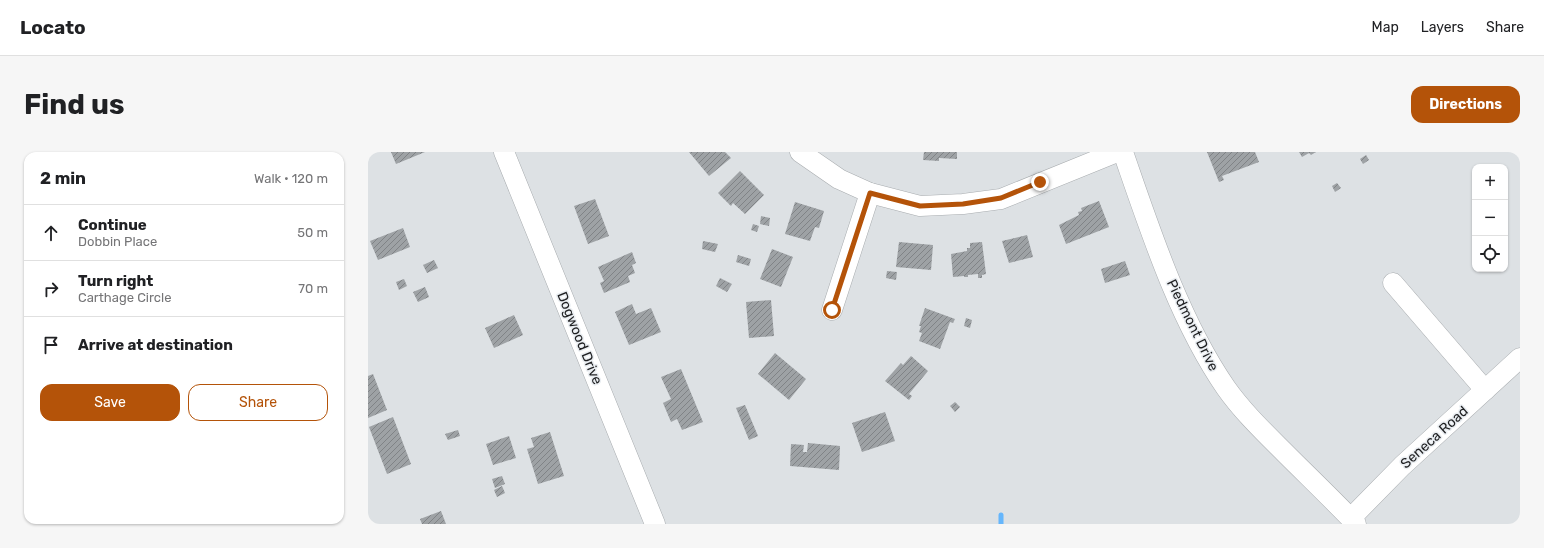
<!DOCTYPE html>
<html lang="en">
<head>
<meta charset="utf-8">
<style>
  body { margin:0; font-family:Rubik,sans-serif; background:#f6f6f6; color:#202124 }
  .controls { position:absolute; right:12px; top:12px; display:grid; overflow:hidden; border-radius:8px; box-shadow:0 1px 3px #0004 }
  .controls button { width:36px; height:36px; display:grid; place-items:center; padding:0; border:0; border-bottom:1px solid #e0e0e0; background:#fff; color:#202124; font:20px sans-serif }
  .stop { position:absolute; width:12px; height:12px; margin:-9px; border:3px solid #b45309; border-radius:50%; background:#fff }
  .stop.end { background:#b45309; border-color:#fff; box-shadow:0 1px 4px #0008 }
  .list { margin:0; padding:0; list-style:none }
  h2 { display:flex; justify-content:space-between; align-items:center; height:52px; margin:0; padding:0 16px; font-size:17px }
  h2 small { font-size:13px; font-weight:400; color:#757577 }
  .list li { display:grid; grid-template-columns:26px 1fr auto; gap:12px; align-items:center; box-sizing:border-box; height:56px; padding:0 16px; border-top:1px solid #e0e0e0 }
  .list b { display:block; font-size:15px; white-space:nowrap }
  .list p { margin:0; font-size:13px; white-space:nowrap; color:#757577 }
  .list em { font-size:13px; font-style:normal; color:#757577 }
  .actions { display:flex; gap:8px; padding:12px 16px }
  .actions a { flex:1; padding:9px 0; border:1px solid #b45309; border-radius:12px; text-align:center; font-size:14px; color:#b45309 }
  .actions .main { background:#b45309; color:#fff }
  .icon { flex:none; width:22px; height:22px; fill:none; stroke:currentColor; stroke-width:2; stroke-linecap:round; stroke-linejoin:round }
  .map { position:relative; flex:none; width:1152px; height:372px; overflow:hidden; border-radius:12px }
  header { display:flex; align-items:center; gap:24px; box-sizing:border-box; height:56px; padding:0 20px; background:#fff; border-bottom:1px solid #e0e0e0 }
  header strong { font-size:19px }
  nav { display:flex; gap:22px; margin-inline-start:auto; font-size:14px }
  .intro { display:flex; align-items:center; justify-content:space-between; box-sizing:border-box; height:96px; padding:0 24px }
  h1 { margin:0; font-size:28px }
  .button { padding:10px 18px; border-radius:12px; background:#b45309; color:#fff; font-size:14px; font-weight:700 }
  main { display:flex; gap:24px; padding:0 24px }
  aside { flex:1; background:#fff; border-radius:12px; box-shadow:0 1px 3px #0004 }
  .map>svg:first-child { display:block }
  .lines { fill:none; stroke-linecap:round; stroke-linejoin:round }
  .stream { stroke:#65b6fc; stroke-width:5 }
  .building { fill:url(#building-hatch) }
  .minor-casing { stroke:#a8acaf; stroke-width:21 }
  .minor { stroke:#fff; stroke-width:20 }
  .route { stroke:#b45309; stroke-width:5 }
  .labels { text-anchor:middle; stroke-width:3; stroke-linejoin:round; paint-order:stroke }
  .street-label { font-size:14px; fill:#1e1f21; stroke:#eaeef2 }
</style>
</head>
<body>
<header>
<strong>Locato</strong>
<nav><a>Map</a><a>Layers</a><a>Share</a></nav>
</header>
<div class="intro"><h1>Find us</h1><a class="button">Directions</a></div>
<main>
<aside>
<h2>2 min<small>Walk · 120 m</small></h2>
<ul class="list">
<li><svg class="icon" aria-label="ahead" viewBox="0 0 24 24"><path d="M12 20V5M6 11l6-6 6 6"/></svg><div><b>Continue</b><p>Dobbin Place</p></div><em>50 m</em></li>
<li><svg class="icon" aria-label="right" viewBox="0 0 24 24"><path d="M7 20v-9h11M14 6l5 5-5 5"/></svg><div><b>Turn right</b><p>Carthage Circle</p></div><em>70 m</em></li>
<li><svg class="icon" aria-label="arrive" viewBox="0 0 24 24"><path d="M6 21V4h12l-3 4 3 4H6"/></svg><div><b>Arrive at destination</b></div></li>
</ul>
<div class="actions"><a class="main">Save</a><a>Share</a></div>
</aside>
<div class="map">
<svg width="1152" height="372" viewBox="0 0 1152 372">
  <defs>
    <pattern id="building-hatch" width="6" height="6" patternUnits="userSpaceOnUse"><rect width="6" height="6" fill="#9ea2a5"/><path d="M-1 1l2-2M0 6l6-6M5 7l2-2" fill="none" stroke="#808386"/></pattern>
  </defs>
  <rect width="100%" height="100%" fill="#dde1e4"/>
  <g class="lines">
    <polyline class="stream" points="633,372 633,363"/>
  </g>
  <g class="building">
    <polygon points="23,0 57,0 28,12"/>
    <polygon points="321,0 357,0 363,6 341,24"/>
    <polygon points="556,0 589,0 589,7 571,6 571,9 555,8"/>
    <polygon points="839,0 887,0 891,10 854,24 856,28 851,30"/>
    <polygon points="931,0 948,0 943,3 941,1 934,5"/>
    <polygon points="998,3 1001,8 995,12 992,7"/>
    <polygon points="372,19 396,43 377,62 365,51 363,54 350,41"/>
    <polygon points="969,31 973,36 967,40 964,34"/>
    <polygon points="227,47 241,84 220,92 206,54"/>
    <polygon points="731,49 741,75 698,92 691,73 711,63 710,60 714,59 713,56"/>
    <polygon points="427,50 456,59 451,76 447,75 442,89 417,82"/>
    <polygon points="393,64 402,66 401,74 392,72"/>
    <polygon points="385,72 391,74 389,80 383,78"/>
    <polygon points="35,76 42,95 10,108 2,89"/>
    <polygon points="659,83 665,105 641,111 634,89"/>
    <polygon points="335,89 350,92 347,100 334,97"/>
    <polygon points="531,90 565,93 563,118 528,115"/>
    <polygon points="614,90 618,122 614,123 614,126 610,126 610,122 600,123 600,125 596,125 596,124 585,125 583,102 599,99 599,96 602,96 602,91"/>
    <polygon points="404,97 425,105 413,135 392,127"/>
    <polygon points="264,100 268,111 264,113 267,121 260,124 262,130 236,141 232,131 236,129 230,115"/>
    <polygon points="370,103 383,107 381,114 368,110"/>
    <polygon points="66,108 70,116 59,121 55,113"/>
    <polygon points="757,109 762,123 737,131 733,117"/>
    <polygon points="519,119 529,120 528,128 518,126"/>
    <polygon points="352,126 364,132 359,140 348,134"/>
    <polygon points="36,127 39,134 31,138 28,130"/>
    <polygon points="57,135 61,145 50,150 45,140"/>
    <polygon points="403,148 406,184 381,186 378,150"/>
    <polygon points="264,152 268,162 283,156 293,180 261,193 247,160"/>
    <polygon points="557,156 587,167 585,171 582,170 572,197 551,189 554,181 551,180 553,174 551,174"/>
    <polygon points="146,163 155,183 126,196 117,176"/>
    <polygon points="598,166 604,168 602,176 596,174"/>
    <polygon points="407,201 438,227 421,248 390,222"/>
    <polygon points="543,204 560,219 541,242 544,244 541,248 517,229 533,211 535,213"/>
    <polygon points="313,217 335,270 314,278 309,267 303,270 295,251 303,247 293,225"/>
    <polygon points="5,222 19,258 0,266 0,224"/>
    <polygon points="587,250 592,255 587,260 582,254"/>
    <polygon points="377,253 390,284 381,288 368,256"/>
    <polygon points="517,260 527,289 494,300 484,271"/>
    <polygon points="25,265 43,312 19,322 1,275"/>
    <polygon points="90,278 92,284 80,288 77,282"/>
    <polygon points="182,280 196,324 170,332 159,297 166,295 163,286"/>
    <polygon points="141,284 148,306 125,313 118,292"/>
    <polygon points="440,291 472,294 471,318 422,314 423,292 436,293 435,300 439,300"/>
    <polygon points="134,324 137,332 127,336 124,327"/>
    <polygon points="134,334 137,341 129,345 126,338"/>
    <polygon points="73,359 78,372 54,372 52,367"/>
  </g>
  <g class="lines">
    <defs>
      <g id="minor">
        <polyline points="136,0 287,372"/>
        <polyline points="432,0 471,27 502,41 552,54 595,52 633,47 749,0"/>
        <path d="M 755,0 C 782,78 811,168 858,236 C 875,260 896,280 917,301 C 941,325 965,348 988,372"/>
        <polyline points="1025,131 1117,238"/>
        <polyline points="464,158 502,41"/>
        <polyline points="983,366 1034,314 1152,206"/>
      </g>
    </defs>
    <use href="#minor" class="minor-casing"/>
    <use href="#minor" class="minor"/>
  </g>
  <g class="lines">
    <polyline class="route" points="464,158 502,41 552,54 595,52 633,46 672,30"/>
  </g>
  <g class="labels">
    <g class="street-label">
      <text transform="translate(825 173) rotate(64)" y="5">Piedmont Drive</text>
      <text transform="translate(212 186) rotate(68)" y="5">Dogwood Drive</text>
      <text transform="translate(1066 285) rotate(-42)" y="5">Seneca Road</text>
    </g>
  </g>
</svg>
<div class="controls">
<button>+</button>
<button>−</button>
<button><svg class="icon" aria-label="locate" viewBox="0 0 24 24"><circle cx="12" cy="12" r="6"/><path d="M12 2v4M12 18v4M2 12h4M18 12h4"/></svg></button>
</div>
<div class="stop" style="left:464px;top:158px"></div>
<div class="stop end" style="left:672px;top:30px"></div>
</div>
</main>
</body>
</html>
